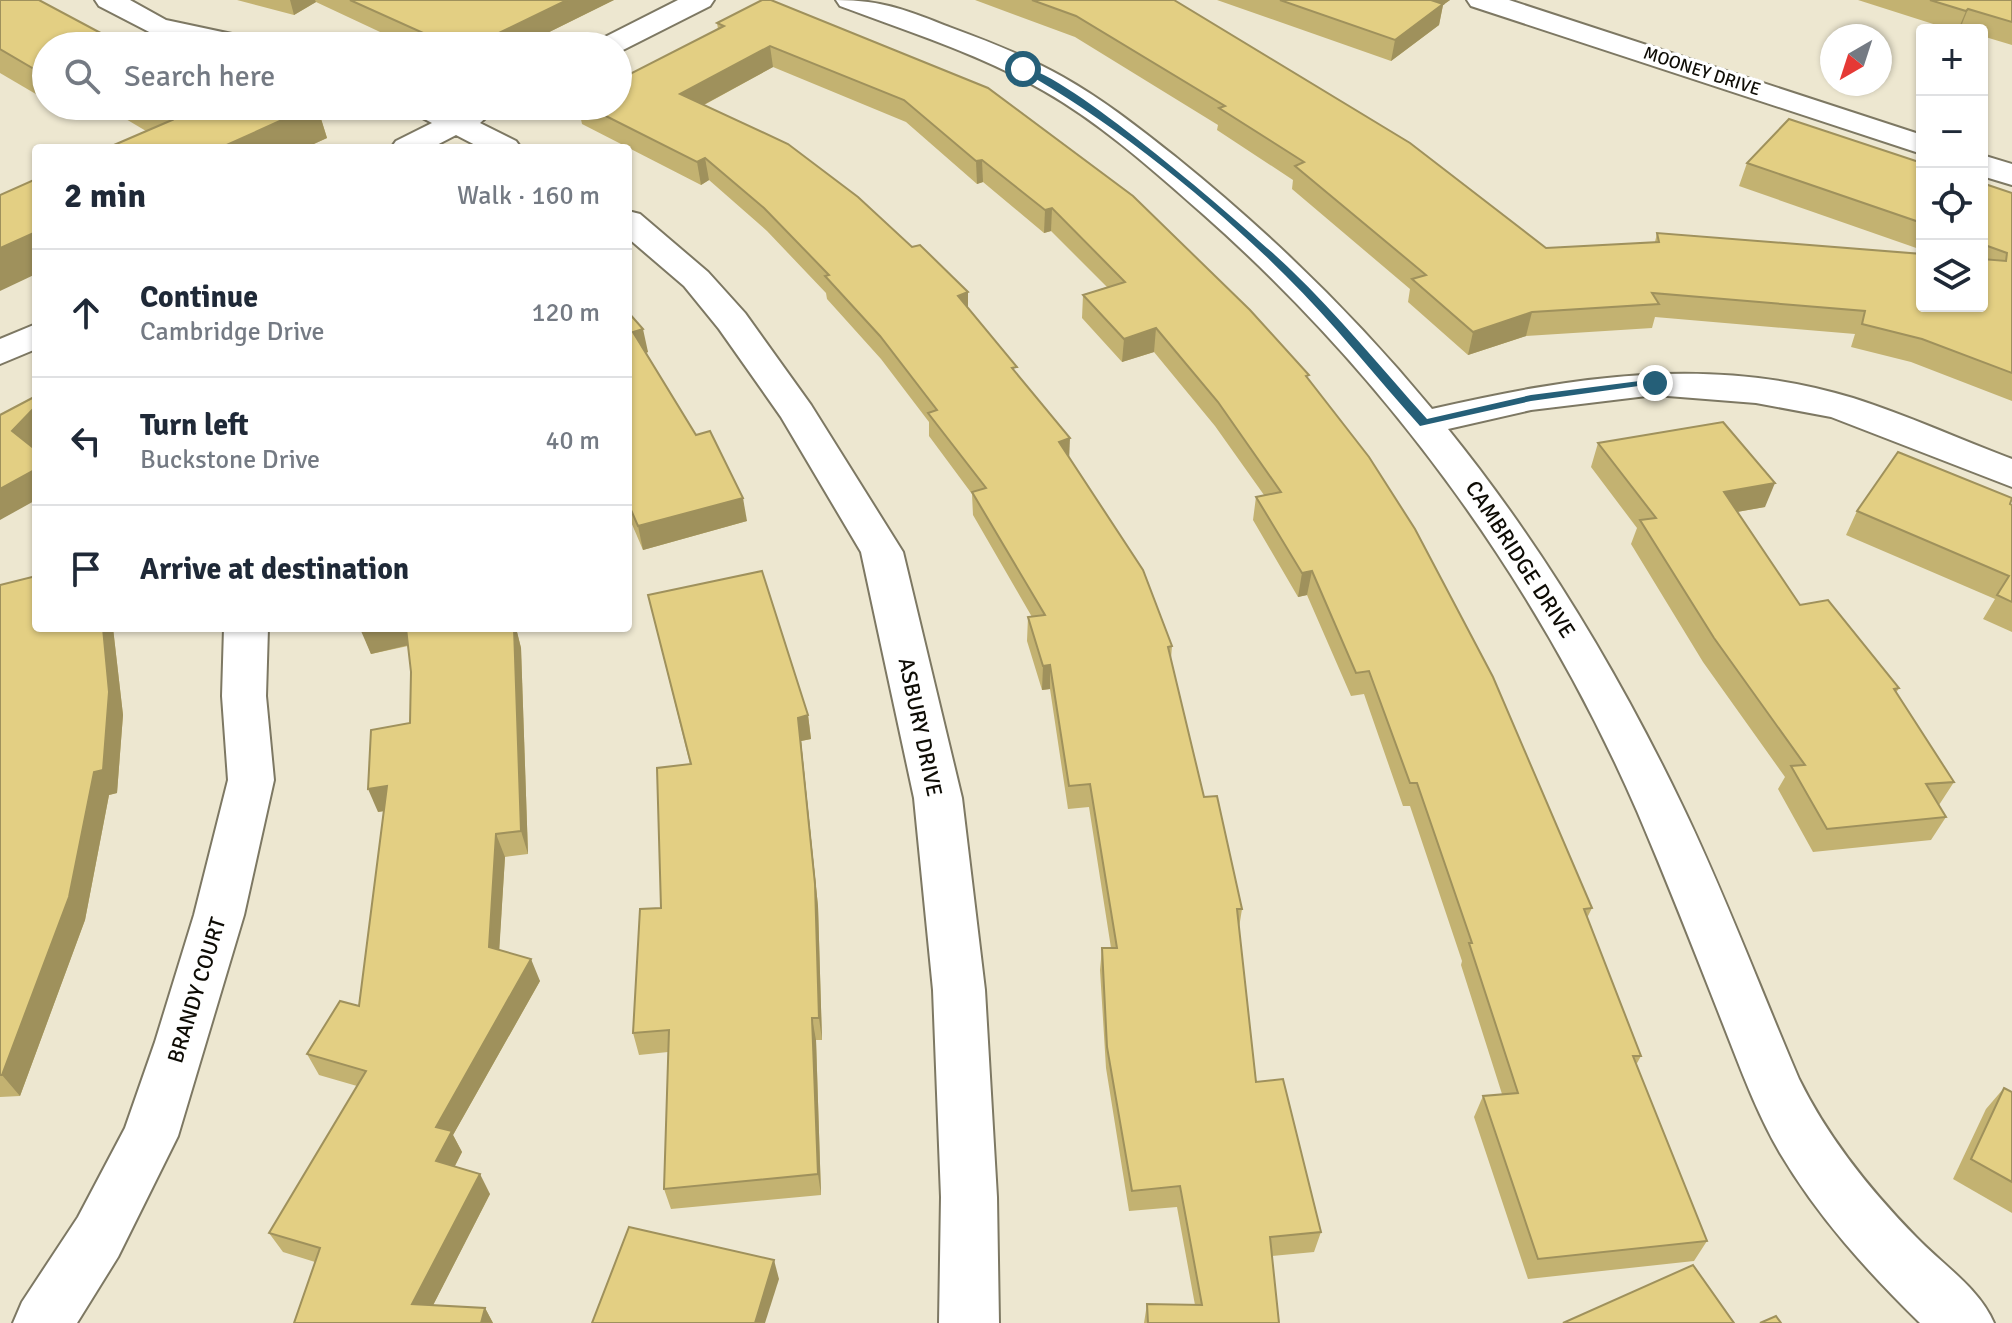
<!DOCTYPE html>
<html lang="en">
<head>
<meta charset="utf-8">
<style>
  body { margin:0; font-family:Signika,sans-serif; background:#f6f6f7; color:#1f2937 }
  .controls { position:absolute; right:24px; top:24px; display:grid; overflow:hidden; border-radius:8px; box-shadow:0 2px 6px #0004 }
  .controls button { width:72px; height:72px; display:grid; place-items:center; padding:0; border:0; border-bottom:2px solid #e0e1e3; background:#fff; color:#1f2937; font:40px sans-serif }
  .compass { position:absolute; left:1820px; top:24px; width:72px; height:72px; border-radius:50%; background:#fff; box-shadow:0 2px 6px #0004; rotate:219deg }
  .stop { position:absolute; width:24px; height:24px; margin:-18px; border:6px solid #255f78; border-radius:50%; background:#fff }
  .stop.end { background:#255f78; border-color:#fff; box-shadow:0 2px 8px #0008 }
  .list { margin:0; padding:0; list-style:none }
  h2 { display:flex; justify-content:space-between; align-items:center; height:104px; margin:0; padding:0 32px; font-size:34px }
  h2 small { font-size:26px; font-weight:400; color:#747a83 }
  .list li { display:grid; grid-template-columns:52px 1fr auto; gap:24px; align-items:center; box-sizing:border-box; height:128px; padding:0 32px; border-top:2px solid #e0e1e3 }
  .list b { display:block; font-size:30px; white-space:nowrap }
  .list p { margin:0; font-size:26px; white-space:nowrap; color:#747a83 }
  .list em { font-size:26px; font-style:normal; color:#747a83 }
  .icon { flex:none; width:44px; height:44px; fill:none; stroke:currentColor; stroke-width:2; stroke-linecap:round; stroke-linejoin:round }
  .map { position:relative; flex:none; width:2012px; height:1323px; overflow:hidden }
  .search { position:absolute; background:#fff; box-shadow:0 2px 6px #0004; left:32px; top:32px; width:600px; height:88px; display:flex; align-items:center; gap:20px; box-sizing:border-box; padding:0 28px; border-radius:44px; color:#747a83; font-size:30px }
  .panel { position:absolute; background:#fff; box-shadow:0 2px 6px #0004; left:32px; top:144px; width:600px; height:488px; border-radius:8px }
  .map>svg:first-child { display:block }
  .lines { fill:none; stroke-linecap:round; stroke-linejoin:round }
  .minor-casing { stroke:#7d7863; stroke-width:4 }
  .minor { fill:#fff; fill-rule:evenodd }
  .wall { fill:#c3b271 }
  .shaded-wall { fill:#9f915c }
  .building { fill:#e3cf83; stroke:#9f915c; stroke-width:2 }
  .route { fill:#255f78 }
  .labels { text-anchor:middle; stroke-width:7; stroke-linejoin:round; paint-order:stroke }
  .far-street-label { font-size:18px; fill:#0e0c05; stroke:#fff }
  .street-label { font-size:22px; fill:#0e0c05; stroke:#fff }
</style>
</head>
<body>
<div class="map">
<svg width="2012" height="1323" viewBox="0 0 2012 1323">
  <rect width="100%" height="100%" fill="#ede7d0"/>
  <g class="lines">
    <defs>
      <g id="minor">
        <polygon points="95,0 130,0 166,20 260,40 265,46 207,46 157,36 99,6"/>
        <polygon points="678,0 714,0 710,6 619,52 618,46 594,46 599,40"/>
        <path d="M 836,0 C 884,0 908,11 952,28 C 990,42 1028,57 1063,77 C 1104,100 1140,129 1177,158 C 1270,233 1356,317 1432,409 C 1572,377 1711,354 1853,398 C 1907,415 1959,439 2012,459 L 2012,487 L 1831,417 L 1756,403 L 1655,395 L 1531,410 L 1448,429 C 1541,544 1618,672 1682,805 C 1725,894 1760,988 1799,1079 C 1828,1138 1870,1190 1916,1237 C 1943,1265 1979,1288 1994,1323 L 1920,1323 C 1867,1271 1818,1217 1780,1153 C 1756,1112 1740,1067 1723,1024 C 1695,953 1667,881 1637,811 C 1538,584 1389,379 1204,215 C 1154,171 1102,124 1044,91 C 980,54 909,32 840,6 Z"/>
        <polygon points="1467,0 1509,0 1922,135 1922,154 1471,6"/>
        <polygon points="407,106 446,106 456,111 467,106 487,106 491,113 480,123 516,141 521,148 481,148 456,135 431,148 391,148 396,141 432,123 411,112"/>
        <polygon points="1982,155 2012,164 2012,185 1982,176"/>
        <polygon points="628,211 640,214 708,272 745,313 811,405 903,552 962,798 985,990 997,1197 999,1323 939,1323 941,1197 933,990 914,798 861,552 781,417 719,329 684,286 628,238"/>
        <polygon points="36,324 36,349 0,364 0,339"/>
        <polygon points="224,628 268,628 266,696 274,780 244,915 178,1136 118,1257 77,1323 13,1323 22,1302 78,1217 125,1128 155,1042 194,915 228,780 222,696"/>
      </g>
    </defs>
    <use href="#minor" class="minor-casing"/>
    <use href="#minor" class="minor"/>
  </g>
  <g class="wall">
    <polygon points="0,0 46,46 46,100 0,73"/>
    <polygon points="237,0 614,0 521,46 410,46 316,2 294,15"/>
    <polygon points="762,0 1308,379 1592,908 1587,918 1641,1056 1636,1065 1707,1241 1694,1261 1528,1279 1474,1117 1483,1096 1502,1094 1461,965 1462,961 1410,806 1403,806 1364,694 1351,696 1307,595 1298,597 1253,520 1256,497 1264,495 1215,426 1154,352 1122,362 1082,318 1083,295 1107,287 1051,231 1044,233 983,182 977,184 906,122 773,67 704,105 912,247 968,292 968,308 1017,375 1069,458 1172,646 1171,659 1204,797 1242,909 1239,928 1256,1082 1321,1232 1314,1252 1272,1256 1279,1323 1144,1323 1147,1304 1195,1305 1177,1207 1129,1211 1106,1068 1100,970 1102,948 1111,948 1089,807 1068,809 1050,689 1042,690 1027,641 1028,617 1032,617 973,515 972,494 929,436 929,422 881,359 827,299 826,293 767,231 709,180 701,185 582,124 578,106 618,106 718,29 717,23"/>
    <polygon points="975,0 1174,0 1546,248 1655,242 1657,233 1982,306 1982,183 2012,193 2012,401 1911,362 1851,347 1855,334 1655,317 1652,328 1526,336 1468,355 1408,302 1410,289 1292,189 1293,180 1217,130 1218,125 1075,37"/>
    <polygon points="1217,0 1450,0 1443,5 1439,25 1391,61"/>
    <polygon points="1858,0 2012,0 2012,45 1982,36 1982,30 1952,30"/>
    <polygon points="56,106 90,106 71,114"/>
    <polygon points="104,106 317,106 327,138 305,148 107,148 146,131"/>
    <polygon points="1747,163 1922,163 1922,250 1739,186"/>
    <polygon points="628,312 648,352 646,353 747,521 643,550 628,515"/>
    <polygon points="1598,443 1765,507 1737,512 1800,605 1899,688 1896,693 1954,782 1939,805 1946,817 1931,840 1813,852 1778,789 1785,777 1703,662 1631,544 1637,528 1591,467"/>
    <polygon points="2011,504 2012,505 2012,632 1983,619 1995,599 1846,535 1857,511"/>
    <polygon points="0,585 36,628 113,628 123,715 117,793 109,795 85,920 20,1096 0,1097"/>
    <polygon points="648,595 808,715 811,739 801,741 818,906 822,1040 816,1040 821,1195 671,1209 664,1189 668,1052 639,1055 633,1033 661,908 690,764"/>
    <polygon points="361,628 516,628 521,648 528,854 505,857 499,950 540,981 453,1135 462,1152 455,1166 490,1194 433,1305 485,1308 493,1323 294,1323 315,1262 283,1252 269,1233 357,1086 319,1075 307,1054 359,1006 384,811 378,812 410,723 411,672 408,646 371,654"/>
    <polygon points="2004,1088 2012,1092 2012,1213 1953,1179 1986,1109"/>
  </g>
  <g class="shaded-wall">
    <polygon points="290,0 315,0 316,2 294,15"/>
    <polygon points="567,0 614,0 521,46 472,46"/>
    <polygon points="1427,0 1450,0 1443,5 1439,25 1391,61 1395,40"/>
    <polygon points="1968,9 1960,29 1958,30 1966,11"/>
    <polygon points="770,46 773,67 683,116 680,94"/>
    <polygon points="67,106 90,106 71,114"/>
    <polygon points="313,106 317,106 327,138 305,148 220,148"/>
    <polygon points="705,158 709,180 701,185 697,162"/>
    <polygon points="982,160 983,182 977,184 976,161"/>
    <polygon points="1052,208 1051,231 1044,233 1045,210"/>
    <polygon points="36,232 36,274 0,291 0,248"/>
    <polygon points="968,292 968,315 958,296"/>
    <polygon points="1532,312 1526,336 1468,355 1473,332"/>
    <polygon points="1156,328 1154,352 1122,362 1124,339"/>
    <polygon points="643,329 648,352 638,356 633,332"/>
    <polygon points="36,406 36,443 25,455 12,431"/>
    <polygon points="1070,438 1069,462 1059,442"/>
    <polygon points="36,469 36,500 0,520 0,489"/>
    <polygon points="1775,483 1765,507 1714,516 1724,492"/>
    <polygon points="743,498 747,521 643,550 638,526"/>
    <polygon points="1312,571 1307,595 1298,597 1302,573"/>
    <polygon points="103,628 113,628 123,715 117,793 109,795 85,920 20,1096 2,1075 94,772"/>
    <polygon points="373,628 407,628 413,644 371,654 361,631"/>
    <polygon points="514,628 516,628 521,648 528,854 521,831"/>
    <polygon points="1050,665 1050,689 1042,690 1043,666"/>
    <polygon points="808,715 811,739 801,741 818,906 822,1040 819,1018 798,718"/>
    <polygon points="387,786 397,809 378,812 368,789"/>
    <polygon points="496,834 505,857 498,970 489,947"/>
    <polygon points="531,959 540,981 453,1135 462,1152 447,1181 436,1161 436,1127"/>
    <polygon points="812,1018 816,1040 821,1195 818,1174"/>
    <polygon points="480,1174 490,1194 424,1323 412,1304"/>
    <polygon points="774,1260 779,1279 765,1323 755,1323"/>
    <polygon points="485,1308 493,1323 481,1323"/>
  </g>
  <g class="building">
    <polygon points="0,0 39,0 125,46 46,46 46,76 0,49"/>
    <polygon points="350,0 567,0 472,46 452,46"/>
    <polygon points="762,0 771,0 988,88 1133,196 1250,310 1309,375 1306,376 1369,457 1415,529 1493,677 1592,908 1584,909 1641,1056 1633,1056 1707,1241 1538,1259 1483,1096 1518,1093 1469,943 1472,943 1417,783 1410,783 1369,671 1356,673 1312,571 1302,573 1256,497 1281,492 1218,402 1156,328 1124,339 1083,295 1125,282 1052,208 1045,210 982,160 976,161 904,100 770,46 680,94 788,144 858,197 912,247 920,245 968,292 958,296 1017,367 1012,368 1070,438 1059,442 1143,570 1172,646 1168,647 1204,797 1217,796 1242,909 1237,909 1256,1082 1283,1079 1321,1232 1270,1237 1279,1323 1148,1323 1147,1304 1202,1305 1180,1186 1132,1191 1107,1047 1102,948 1117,948 1090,784 1069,786 1050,665 1043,666 1028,617 1045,615 972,492 986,488 928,413 937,410 880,336 825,276 829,275 764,208 705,158 697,162 586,106 618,106 618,80 724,26 717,23"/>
    <polygon points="1032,0 1174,0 1410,143 1546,248 1659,242 1657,233 1922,254 1922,306 1982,306 1982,259 2006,261 2007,253 1982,244 1982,183 2012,193 2012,373 1922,339 1862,324 1865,311 1652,293 1659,304 1532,312 1473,332 1412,279 1426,275 1295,166 1304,162 1219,108 1225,106 1076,16"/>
    <polygon points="1280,0 1431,0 1443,4 1395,40"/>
    <polygon points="1930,0 2012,0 2012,22 1968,9 1966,11"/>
    <polygon points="148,106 313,106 220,148 107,148 172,120"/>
    <polygon points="1789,119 1922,163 1922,223 1747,163"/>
    <polygon points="36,179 36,232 0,248 0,195"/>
    <polygon points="628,312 643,329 633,332 696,435 710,431 743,498 638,526 628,503"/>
    <polygon points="36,396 36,406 12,431 36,450 36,469 0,489 0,415"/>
    <polygon points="1723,422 1775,483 1724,492 1800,605 1828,600 1899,688 1894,689 1954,782 1926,784 1946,817 1827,829 1791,766 1805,765 1714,638 1640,520 1656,518 1598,443"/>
    <polygon points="1898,452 2012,498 2010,504 2012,505 2012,602 1997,595 2009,576 1857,511"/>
    <polygon points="762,571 808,715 798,718 815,884 819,1018 812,1018 818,1174 664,1189 669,1030 633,1033 640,909 661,908 657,768 691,764 648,595"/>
    <polygon points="36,576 36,628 103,628 109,692 103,770 94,772 69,897 2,1075 0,1075 0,585"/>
    <polygon points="406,628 514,628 521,831 496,834 489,947 531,959 436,1127 452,1131 436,1161 480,1174 412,1304 485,1308 481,1323 294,1323 320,1248 269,1233 366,1071 307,1054 340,1001 359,1006 387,786 368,789 371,730 410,723 411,672"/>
    <polygon points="2004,1088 2012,1092 2012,1182 1971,1159"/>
    <polygon points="629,1227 774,1260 755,1323 592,1323"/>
    <polygon points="1693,1265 1734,1323 1563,1323"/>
    <polygon points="1776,1316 1781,1323 1760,1323"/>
  </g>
  <path class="route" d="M 1020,67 C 1061,66 1254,234 1291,270 C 1339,316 1382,369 1427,419 L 1531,395 L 1655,379 L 1660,383 L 1531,401 L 1420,426 C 1375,376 1333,322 1285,275 C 1212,202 1111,120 1020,70 Z"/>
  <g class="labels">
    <g class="far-street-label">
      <text transform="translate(1702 71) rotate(18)" y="6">MOONEY DRIVE</text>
    </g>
    <g class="street-label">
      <text transform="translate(1521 559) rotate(57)" y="8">CAMBRIDGE DRIVE</text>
      <text transform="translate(921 727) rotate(78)" y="8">ASBURY DRIVE</text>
      <text transform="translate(196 990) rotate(-73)" y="8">BRANDY COURT</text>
    </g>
  </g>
</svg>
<div class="controls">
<button>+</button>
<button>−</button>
<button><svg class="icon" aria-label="locate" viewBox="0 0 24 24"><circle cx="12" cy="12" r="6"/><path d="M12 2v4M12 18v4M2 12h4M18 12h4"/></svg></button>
<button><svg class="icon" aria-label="layers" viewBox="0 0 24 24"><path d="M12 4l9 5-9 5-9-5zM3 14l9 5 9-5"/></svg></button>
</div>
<svg class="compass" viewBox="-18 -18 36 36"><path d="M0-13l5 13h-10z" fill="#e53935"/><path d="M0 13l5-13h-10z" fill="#747a83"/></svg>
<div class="stop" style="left:1023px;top:69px"></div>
<div class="stop end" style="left:1655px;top:383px"></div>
<div class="search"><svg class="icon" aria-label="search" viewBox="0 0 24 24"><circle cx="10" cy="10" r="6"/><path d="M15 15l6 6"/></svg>Search here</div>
<section class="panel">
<h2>2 min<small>Walk · 160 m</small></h2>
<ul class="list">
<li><svg class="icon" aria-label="ahead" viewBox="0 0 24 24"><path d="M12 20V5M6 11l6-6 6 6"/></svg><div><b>Continue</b><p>Cambridge Drive</p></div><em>120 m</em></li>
<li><svg class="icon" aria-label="left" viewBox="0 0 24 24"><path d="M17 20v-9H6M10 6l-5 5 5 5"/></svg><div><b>Turn left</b><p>Buckstone Drive</p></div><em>40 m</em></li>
<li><svg class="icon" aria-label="arrive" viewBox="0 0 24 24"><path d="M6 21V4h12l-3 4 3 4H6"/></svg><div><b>Arrive at destination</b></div></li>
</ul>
</section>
</div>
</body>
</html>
